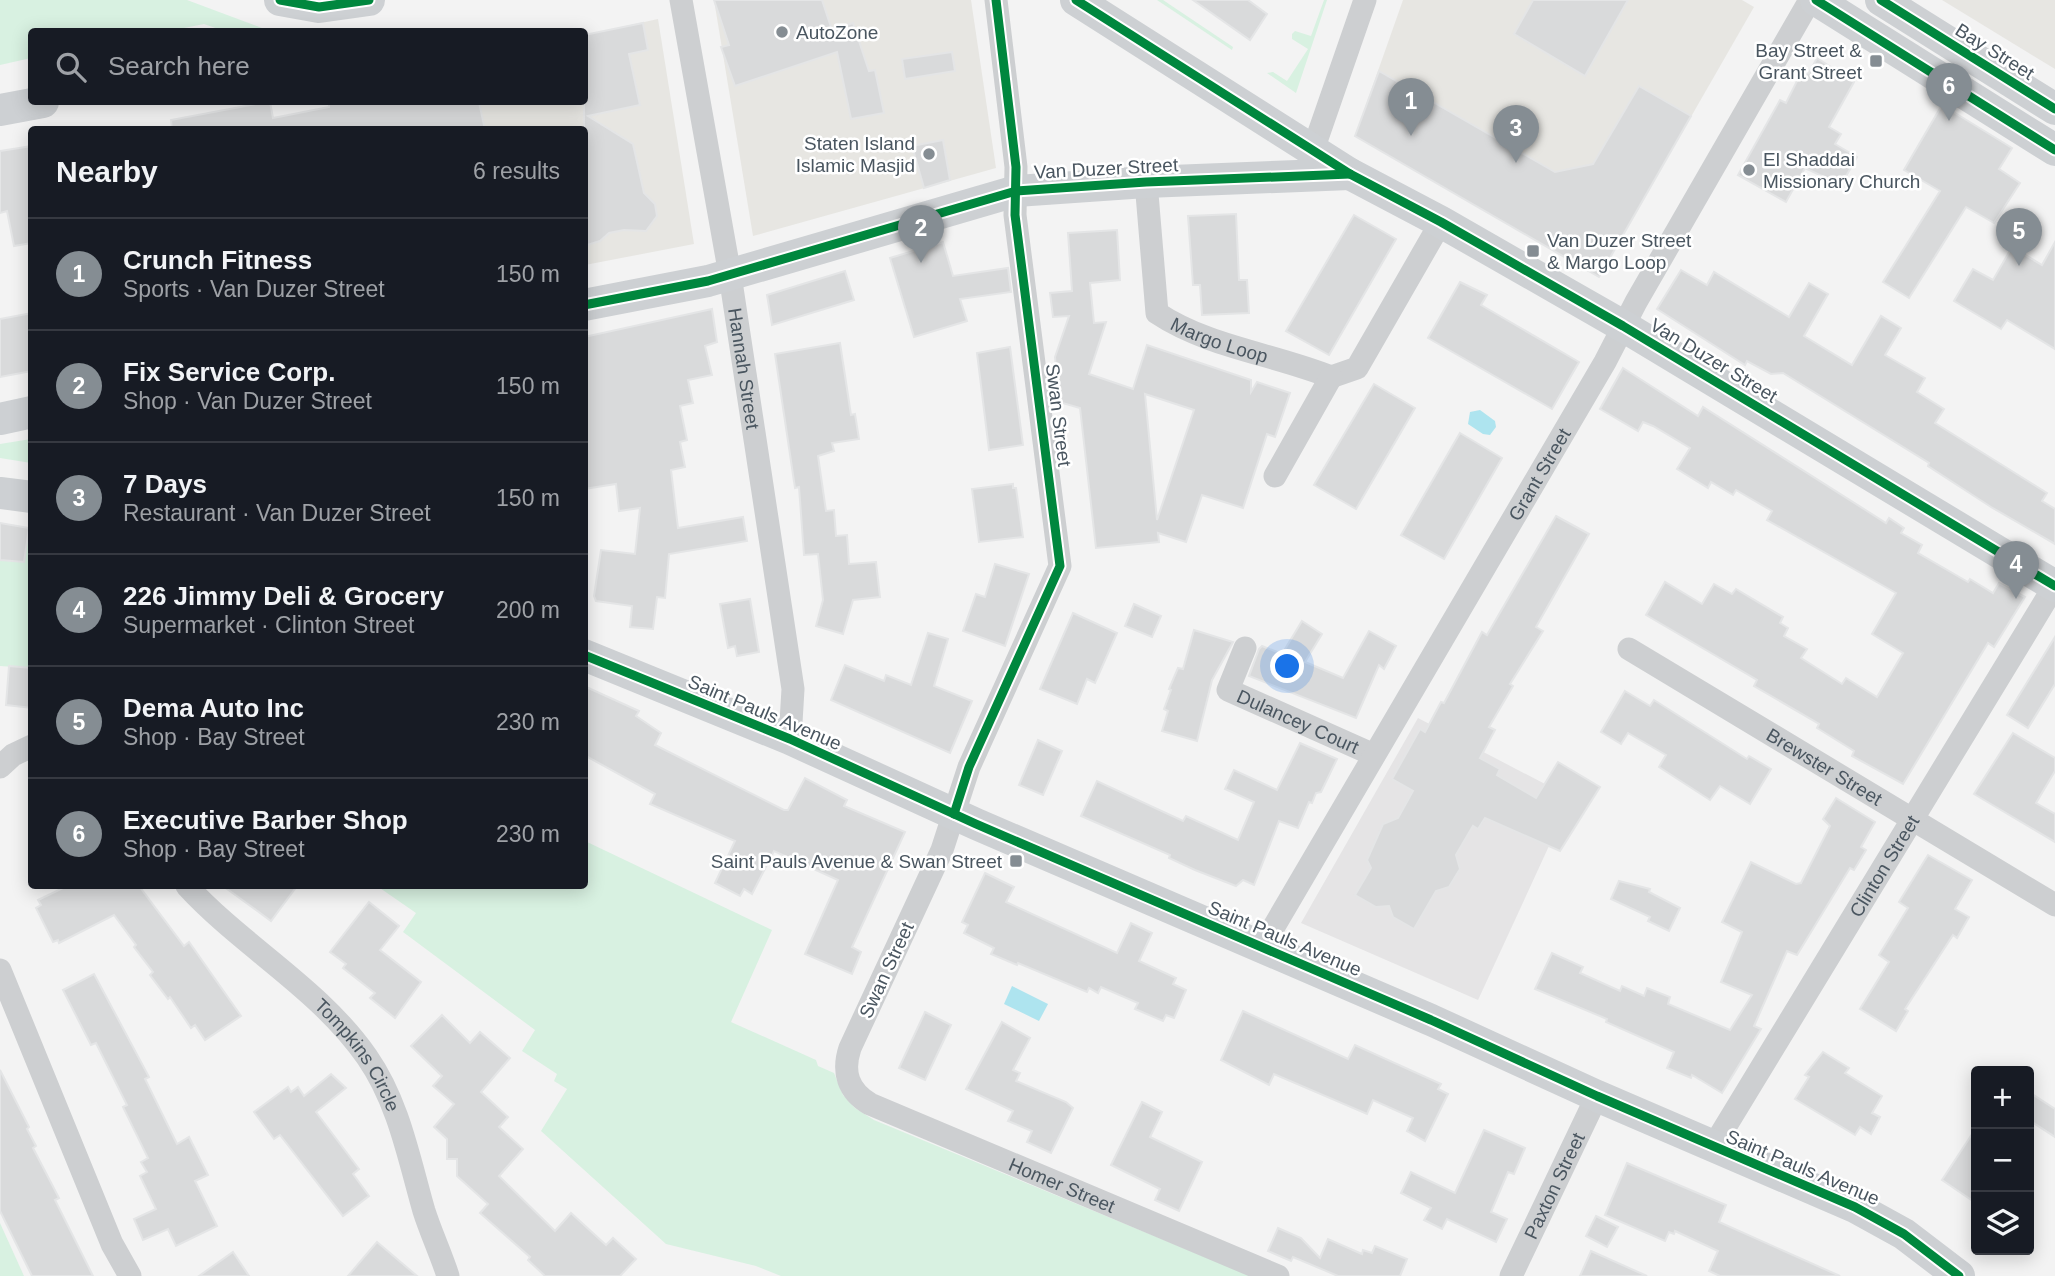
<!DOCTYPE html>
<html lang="en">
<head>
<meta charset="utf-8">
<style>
  body { margin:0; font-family:Arial,sans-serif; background:#242831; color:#f1f3f6 }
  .controls { position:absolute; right:21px; bottom:21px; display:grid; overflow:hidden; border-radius:7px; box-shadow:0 4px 18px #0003 }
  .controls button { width:63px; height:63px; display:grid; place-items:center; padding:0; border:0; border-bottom:2px solid #363941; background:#171b24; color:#f1f3f6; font:35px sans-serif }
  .you { position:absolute; left:1288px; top:667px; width:24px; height:24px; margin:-18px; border:5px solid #fff; border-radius:50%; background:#1a73e8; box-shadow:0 0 0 10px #1a73e833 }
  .badge { display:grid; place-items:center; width:46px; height:46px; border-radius:50%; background:#858d93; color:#fff; font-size:23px; font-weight:700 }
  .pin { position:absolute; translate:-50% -58px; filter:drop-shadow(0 2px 4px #0008) }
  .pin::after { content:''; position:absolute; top:37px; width:24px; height:21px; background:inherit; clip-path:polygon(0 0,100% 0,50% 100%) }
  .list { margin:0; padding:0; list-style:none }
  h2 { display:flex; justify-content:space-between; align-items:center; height:91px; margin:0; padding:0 28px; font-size:30px }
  h2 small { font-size:23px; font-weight:400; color:#9ea1a6 }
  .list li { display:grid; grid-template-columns:46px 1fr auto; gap:21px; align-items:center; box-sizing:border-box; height:112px; padding:0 28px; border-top:2px solid #363941 }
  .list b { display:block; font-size:26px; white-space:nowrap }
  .list p { margin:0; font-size:23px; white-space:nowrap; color:#9ea1a6 }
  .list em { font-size:23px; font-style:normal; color:#9ea1a6 }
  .icon { flex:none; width:38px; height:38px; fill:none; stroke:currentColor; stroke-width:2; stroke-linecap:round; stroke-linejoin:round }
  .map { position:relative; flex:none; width:2055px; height:1276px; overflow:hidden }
  .search { position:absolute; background:#171b24; box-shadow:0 4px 18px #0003; left:28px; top:28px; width:560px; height:77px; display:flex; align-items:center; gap:18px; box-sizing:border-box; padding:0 24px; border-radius:7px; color:#9ea1a6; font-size:26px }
  .panel { position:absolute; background:#171b24; box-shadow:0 4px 18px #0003; left:28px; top:126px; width:560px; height:763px; border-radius:7px }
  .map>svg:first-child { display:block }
  .commercial { fill:#e7e6e2 }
  .education { fill:#e5e4e5 }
  .green { fill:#d8f1e1 }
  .water { fill:#aee4ef }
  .building { fill:#d9dadb; stroke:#e4e5e6; stroke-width:2; fill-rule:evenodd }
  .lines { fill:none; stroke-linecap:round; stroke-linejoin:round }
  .street { stroke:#cdcfd1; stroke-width:23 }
  .secondary { stroke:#cdd0d3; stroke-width:32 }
  .cycleway-casing { stroke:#fff; stroke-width:13 }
  .cycleway { stroke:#00873e; stroke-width:9 }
  .poi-dot { fill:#858d93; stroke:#fff; stroke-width:2.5 }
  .labels { text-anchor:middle; stroke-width:5; stroke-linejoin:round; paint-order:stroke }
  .poi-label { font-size:19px; fill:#4a5660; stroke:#fff; text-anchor:start }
  .street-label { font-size:19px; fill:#4a5660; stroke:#fff }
</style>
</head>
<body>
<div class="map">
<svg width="2055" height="1276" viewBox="0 0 2055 1276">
  <rect width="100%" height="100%" fill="#f3f3f3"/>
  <g class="commercial">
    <polygon points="714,0 971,0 996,168 753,236"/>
    <polygon points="1403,0 1742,0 1754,7 1599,277 1355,136"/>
    <polygon points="1942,0 2055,0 2055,69"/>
    <polygon points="658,19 694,244 585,265 584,130 447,129 441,102 584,102 585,35"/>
  </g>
  <polygon class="education" points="1418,718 1545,784 1515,831 1549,846 1478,1000 1301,923"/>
  <g class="green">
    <polygon points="0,0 187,0 270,31 224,31 204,24 164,32 32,32 31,58 0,65"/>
    <polygon points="1157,0 1163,0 1233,47 1232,50"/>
    <polygon points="1324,0 1327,0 1296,93 1267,73 1273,72 1287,81 1308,49 1292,39 1292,34 1295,31 1311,36"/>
    <polygon points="31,439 31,463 0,458 0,444"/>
    <polygon points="31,519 31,668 0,666 0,560 24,561"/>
    <polygon points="585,841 772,930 731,1022 816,1060 818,1066 834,1073 843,1095 855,1108 874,1120 1251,1276 781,1276 756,1266 666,1244 541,1131 567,1089 554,1081 557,1074 522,1051 535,1030 403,932 416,913 377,886 584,886"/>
    <polygon points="0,1223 24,1276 0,1276"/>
  </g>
  <g class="water">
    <polygon points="1480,410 1495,421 1496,427 1490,435 1483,434 1468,424 1470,412"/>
    <polygon points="1012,986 1048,1004 1039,1021 1004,1004"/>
  </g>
  <g class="building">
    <polygon points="714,0 822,0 832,30 853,23 869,71 875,70 884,113 851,119 837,52 735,86 721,47 729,45"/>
    <polygon points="1193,0 1248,0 1267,14 1250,40"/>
    <polygon points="1533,0 1628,0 1585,76 1514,34"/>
    <polygon points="643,23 648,50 629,54 640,105 588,116 633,144 644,193 655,204 657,216 646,231 624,230 609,233 600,241 584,246 584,35"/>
    <polygon points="952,52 955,71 905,79 902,59"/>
    <polygon points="1817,58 1854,82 1829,127 1841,134 1835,144 1857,157 1841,185 1805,168 1786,202 1738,175 1780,100 1786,103 1800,75 1809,73"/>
    <polygon points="1379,71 1555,172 1593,164 1639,86 1691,116 1599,277 1355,136"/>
    <polygon points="266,102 270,102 273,118 329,107 329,102 479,102 485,130 172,130 171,120"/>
    <polygon points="1942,105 2012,148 1999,169 2020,183 1994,223 1966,207 1909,298 1883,282 1940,191 1904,170"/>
    <polygon points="943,140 950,180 924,188 912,146"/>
    <polygon points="32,146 32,243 14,246 7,211 0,213 0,151"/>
    <polygon points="1236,214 1239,280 1247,280 1249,313 1202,315 1200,285 1193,285 1188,216"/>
    <polygon points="1354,215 1396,239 1329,355 1286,331"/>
    <path d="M 1117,230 L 1120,280 L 1090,283 L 1094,323 L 1106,322 L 1089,374 L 1133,389 L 1147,345 L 1251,380 L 1251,392 L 1257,382 L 1290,393 L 1275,437 L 1267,434 L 1243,508 L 1202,495 L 1186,542 L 1158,533 L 1159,542 L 1096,548 L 1080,408 L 1059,402 L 1055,357 L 1069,316 L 1053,317 L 1050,293 L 1072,291 L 1068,233 ZM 1145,394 L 1194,410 L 1157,520 Z"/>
    <polygon points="943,242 953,276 1008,268 1011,292 960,299 967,321 914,337 890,258"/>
    <polygon points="2055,242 2055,349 2007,320 2001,329 1954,301 1973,269 1993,280 2012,247 2042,265"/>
    <polygon points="1681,270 1707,285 1714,272 1789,317 1809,283 1828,294 1804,336 1852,365 1881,316 1901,328 1885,355 1925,378 1917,392 1944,409 1935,423 2047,493 2042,501 2055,509 2055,544 1991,507 1928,466 1929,463 1783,373 1771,374 1747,361 1745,365 1657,309"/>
    <polygon points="845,271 854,300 772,325 767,295"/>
    <polygon points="1460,282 1487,295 1481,305 1579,362 1552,409 1428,338"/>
    <polygon points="712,309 717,342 705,346 712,375 688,380 693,403 680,406 687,440 680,442 685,467 671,470 678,528 743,517 747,541 669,554 665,598 657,597 653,629 630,627 632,606 596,601 594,596 601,550 635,554 640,508 619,511 616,484 584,489 584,337"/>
    <polygon points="32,313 32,371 0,377 0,319"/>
    <polygon points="840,343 851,415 855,414 859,439 832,443 834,451 818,456 826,511 834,510 836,536 847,535 849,564 876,562 880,597 853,600 843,634 816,626 823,600 818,554 804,555 799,487 795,488 775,354"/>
    <polygon points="1010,347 1023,445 989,450 977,353"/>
    <polygon points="1623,368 1698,416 1703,407 1886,523 1889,518 1904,528 1901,533 1922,545 1918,553 1968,582 1970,579 1993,593 1999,583 2025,597 1994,647 1988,643 1903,784 1852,756 1854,751 1817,728 1819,724 1754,686 1757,680 1646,615 1665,582 1702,604 1714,584 1732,594 1736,589 1783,617 1780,623 1788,628 1784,636 1807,649 1801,658 1842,684 1846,678 1877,697 1903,653 1872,634 1896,593 1767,520 1772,511 1736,490 1733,495 1711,482 1708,488 1677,469 1690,448 1653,426 1643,422 1638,431 1600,409"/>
    <polygon points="1374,384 1415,408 1356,509 1314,485"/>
    <polygon points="1460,433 1502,458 1444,559 1401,535"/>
    <polygon points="1013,484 1013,488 1016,488 1023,537 979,542 972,489"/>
    <polygon points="1556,516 1589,534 1536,627 1543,631 1510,684 1513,686 1489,727 1495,730 1480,758 1500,769 1497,775 1536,798 1558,762 1600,787 1560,851 1485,818 1478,829 1473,826 1456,855 1460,869 1449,887 1436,891 1414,929 1393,917 1389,906 1376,907 1355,895 1371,868 1367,860 1383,824 1398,818 1413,791 1392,779 1420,729 1425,732 1441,702 1444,703 1482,632 1487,635"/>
    <polygon points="0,523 29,528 24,562 0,560"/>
    <polygon points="995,564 1029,574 1005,646 963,631 976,594 985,597"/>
    <polygon points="750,599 759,652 737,656 735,646 728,648 720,604"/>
    <polygon points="1134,604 1161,616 1152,637 1125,626"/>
    <polygon points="1073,613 1117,633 1095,683 1087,679 1077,704 1040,689"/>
    <polygon points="1302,621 1322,634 1305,662 1343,678 1369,631 1396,646 1384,669 1379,665 1356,718 1249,676 1259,649 1262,646 1282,654"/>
    <polygon points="1194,630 1233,642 1212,680 1197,741 1162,731 1168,711 1164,709 1171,690 1169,689 1178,668 1183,669"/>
    <polygon points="928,633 948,639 934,686 972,701 950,753 831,700 845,665 884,681 886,675 911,685"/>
    <polygon points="2055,637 2055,684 2028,728 2007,715"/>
    <polygon points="9,666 32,668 32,708 6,705"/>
    <polygon points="584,686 639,711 636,716 661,733 655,745 784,810 788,810 805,778 847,800 844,806 905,832 852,947 861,952 852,974 805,954 838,880 774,851 752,894 744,889 740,896 715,883 735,841 650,804 655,794 584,755"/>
    <polygon points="1625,691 1650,706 1654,700 1747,759 1749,756 1771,769 1750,804 1720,786 1710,800 1659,767 1666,755 1628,733 1621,744 1601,732"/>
    <polygon points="2013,733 2055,758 2055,771 2036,803 2055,814 2055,842 1974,794"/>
    <polygon points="1038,740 1062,751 1043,795 1019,785"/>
    <polygon points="1300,743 1337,759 1321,792 1316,793 1312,803 1309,802 1298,828 1279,821 1254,885 1243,880 1236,886 1195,870 1169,858 1170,855 1081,816 1097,781 1183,821 1186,816 1238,840 1254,802 1225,789 1234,770 1277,790"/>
    <polygon points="1836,798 1875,822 1861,847 1866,850 1854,870 1850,868 1797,955 1787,951 1754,1026 1761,1029 1722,1093 1692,1075 1691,1078 1667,1068 1674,1052 1606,1022 1607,1019 1535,989 1552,953 1583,967 1580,973 1620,991 1622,986 1644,996 1647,988 1670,997 1668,1004 1730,1030 1752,995 1721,982 1742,932 1722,922 1751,862 1796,884 1801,883 1830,826 1823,819"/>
    <polygon points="1928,855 1972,880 1955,909 1969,917 1957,938 1953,935 1905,1009 1908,1011 1896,1031 1860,1009 1889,962 1879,955 1908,908 1899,902"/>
    <polygon points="985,873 1014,887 1006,902 1117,953 1131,923 1152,933 1139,961 1176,978 1173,984 1186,990 1174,1018 1166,1015 1163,1021 1135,1009 1138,1003 1101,987 1098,993 1089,988 1087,992 1018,963 1017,965 991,954 994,948 964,933 968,925 962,922"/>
    <polygon points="1619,881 1650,889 1649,892 1680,908 1669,931 1648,921 1650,917 1611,899"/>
    <polygon points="67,886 139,886 184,946 189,942 241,1016 205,1040 195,1025 191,1028 170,997 168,999 150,975 153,972 134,947 136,945 114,915 59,943 58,940 53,942 36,908 41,905 38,900"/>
    <polygon points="223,886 297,886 271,921"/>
    <polygon points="369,902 399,926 380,950 421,982 395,1018 370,998 375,993 343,968 346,964 330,952"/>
    <polygon points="94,974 149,1077 145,1079 177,1144 189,1137 208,1175 195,1181 217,1226 176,1246 168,1229 143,1240 134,1219 156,1209 140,1176 147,1172 141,1162 148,1158 123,1107 127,1105 96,1043 91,1045 63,990"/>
    <polygon points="1243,1011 1348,1059 1355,1045 1441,1084 1438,1089 1448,1094 1425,1141 1407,1131 1413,1118 1373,1100 1367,1114 1274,1074 1269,1085 1221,1060"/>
    <polygon points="925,1012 951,1025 925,1080 899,1068"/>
    <polygon points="442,1015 470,1043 480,1032 510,1058 481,1092 508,1117 499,1127 523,1149 499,1176 555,1231 571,1213 606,1245 613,1238 636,1259 620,1276 545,1276 528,1260 530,1257 480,1213 488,1204 457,1176 457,1159 447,1159 447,1139 434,1127 454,1104 433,1086 442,1076 411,1046"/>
    <polygon points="1002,1022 1030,1038 1013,1070 1020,1073 1016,1081 1066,1102 1073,1108 1051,1153 1027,1142 1032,1131 1008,1121 1013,1111 966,1089"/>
    <polygon points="1823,1052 1849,1068 1845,1073 1882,1096 1872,1113 1880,1117 1871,1134 1860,1127 1855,1135 1795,1099 1809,1077 1805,1075"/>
    <polygon points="0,1070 29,1127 27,1129 36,1146 33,1148 59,1198 55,1200 93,1276 32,1276 0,1211"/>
    <polygon points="331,1074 346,1088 316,1112 359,1169 353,1174 369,1196 343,1216 280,1135 274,1139 254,1112 288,1087 291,1092 298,1087 304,1096"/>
    <polygon points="2029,1092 2055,1109 2055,1137 2029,1120"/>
    <polygon points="1142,1102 1162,1112 1150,1137 1202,1162 1179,1211 1155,1200 1160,1189 1111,1165"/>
    <polygon points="1976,1128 1976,1203 1942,1180"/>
    <polygon points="1484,1130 1525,1148 1514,1174 1508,1172 1491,1212 1507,1219 1496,1242 1447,1219 1442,1229 1424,1220 1431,1208 1401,1193 1411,1172 1455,1193"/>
    <polygon points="1627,1163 1726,1205 1719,1222 1840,1276 1720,1276 1709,1271 1718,1251 1675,1231 1674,1234 1669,1232 1665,1241 1605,1215"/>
    <polygon points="1596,1216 1618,1227 1607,1247 1586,1236"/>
    <polygon points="1278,1228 1301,1238 1320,1258 1328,1239 1362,1254 1363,1250 1372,1253 1375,1246 1407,1259 1400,1276 1338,1276 1293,1257 1291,1261 1268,1251"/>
    <polygon points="377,1242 417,1276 348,1276"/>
    <polygon points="1591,1251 1647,1276 1580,1276"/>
    <polygon points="233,1252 249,1276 199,1276"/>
  </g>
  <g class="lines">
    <g class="street">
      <path id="s1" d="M 681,0 L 730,275 L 793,689 L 790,739"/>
      <path id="s2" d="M 996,0 L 1016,167 L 1015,215 L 1060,566 L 969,767 L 942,850 L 850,1048 C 842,1072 848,1091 870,1104 L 1278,1276"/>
      <polyline points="1313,150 1365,0"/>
      <path id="s3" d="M 1146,182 L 1157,313 C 1208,347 1274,354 1331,377 L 1357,368 L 1441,222"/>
      <polyline points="1275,476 1331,377"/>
      <path id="s4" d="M 1245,648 L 1228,690 L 1374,755"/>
      <path id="s5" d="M 1629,649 L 2055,905"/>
      <polyline points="0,767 13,755 32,746"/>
      <path id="s6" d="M 187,886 C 243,947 319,988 367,1057 C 399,1103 409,1159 424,1211 C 431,1233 441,1254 448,1276"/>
      <path id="s7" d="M 1262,947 L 1605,362 L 1636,302 L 1810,0"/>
      <polyline points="0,970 112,1244 130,1276"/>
      <path id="s8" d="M 1713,1147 L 2055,585"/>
      <path id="s9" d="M 1511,1276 L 1597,1096"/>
    </g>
    <g class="secondary">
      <polyline points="280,0 319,7 369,0"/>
      <polyline points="1076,0 1350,174 1441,222 1623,326 2055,586"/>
      <polyline points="1816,0 2055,150"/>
      <polyline points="1881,0 2055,109"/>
      <polyline points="0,110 43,102"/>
      <polyline points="584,305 708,281 1016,191 1146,182 1350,174"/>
      <polyline points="0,419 32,412"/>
      <polyline points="0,493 32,497"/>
      <polyline points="584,655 790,739 976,824 1431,1020 1597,1096 1855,1207 1904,1234 1959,1276"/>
    </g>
    <defs>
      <g id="cycleway">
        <polyline points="280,0 319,7 369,0"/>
        <polyline points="1076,0 1350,174 1441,222 1623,326 2055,586"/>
        <polyline points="1816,0 2055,150"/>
        <polyline points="1881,0 2055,109"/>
        <polyline points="584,305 708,281 1016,191 1146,182 1350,174"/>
        <polyline points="584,655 790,739 976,824 1431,1020 1597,1096 1855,1207 1904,1234 1959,1276"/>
        <polyline points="954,814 969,767 1060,566 1015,215 1016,167 996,0"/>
      </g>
    </defs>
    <use href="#cycleway" class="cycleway-casing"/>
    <use href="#cycleway" class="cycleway"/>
  </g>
  <g class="poi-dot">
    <circle cx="782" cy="32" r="7"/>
    <rect x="1869" y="54" width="14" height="14" rx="3.5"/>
    <circle cx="929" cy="154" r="7"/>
    <circle cx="1749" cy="170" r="7"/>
    <rect x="1526" y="244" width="14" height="14" rx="3.5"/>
    <rect x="1009" y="854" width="14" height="14" rx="3.5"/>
  </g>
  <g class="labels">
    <g class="poi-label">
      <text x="796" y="39">AutoZone</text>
      <text x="1862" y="57" text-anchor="end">Bay Street &amp;<tspan x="1862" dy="22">Grant Street</tspan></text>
      <text x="915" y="150" text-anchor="end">Staten Island<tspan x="915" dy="22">Islamic Masjid</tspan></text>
      <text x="1763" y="166">El Shaddai<tspan x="1763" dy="22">Missionary Church</tspan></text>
      <text x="1547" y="247">Van Duzer Street<tspan x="1547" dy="22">&amp; Margo Loop</tspan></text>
      <text x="1002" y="868" text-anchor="end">Saint Pauls Avenue &amp; Swan Street</text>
    </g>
    <g class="street-label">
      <text transform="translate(1995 51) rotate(32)" y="7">Bay Street</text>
      <text transform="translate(1106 168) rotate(-3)" y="7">Van Duzer Street</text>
      <text dy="7" stroke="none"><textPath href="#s3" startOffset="200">Margo Loop</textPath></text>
      <text transform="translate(1714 360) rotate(31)" y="7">Van Duzer Street</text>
      <text dy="7" stroke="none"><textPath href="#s1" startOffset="374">Hannah Street</textPath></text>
      <text transform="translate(1059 415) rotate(83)" y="7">Swan Street</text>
      <text dy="7" stroke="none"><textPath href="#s7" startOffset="548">Grant Street</textPath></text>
      <text transform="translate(765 712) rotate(23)" y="7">Saint Pauls Avenue</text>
      <text dy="7" stroke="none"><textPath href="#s4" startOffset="122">Dulancey Court</textPath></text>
      <text dy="7" stroke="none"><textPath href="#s5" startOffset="228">Brewster Street</textPath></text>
      <text dy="7" stroke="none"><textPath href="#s8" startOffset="329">Clinton Street</textPath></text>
      <text transform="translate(1285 938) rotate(23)" y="7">Saint Pauls Avenue</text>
      <text transform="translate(886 970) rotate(-65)" y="7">Swan Street</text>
      <text dy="7" stroke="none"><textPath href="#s6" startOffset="242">Tompkins Circle</textPath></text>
      <text transform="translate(1803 1167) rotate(23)" y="7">Saint Pauls Avenue</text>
      <text dy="7" stroke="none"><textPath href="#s2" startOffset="1370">Homer Street</textPath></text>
      <text dy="7" stroke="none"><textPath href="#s9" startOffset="100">Paxton Street</textPath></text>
    </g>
  </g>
</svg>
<div class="controls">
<button>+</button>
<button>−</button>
<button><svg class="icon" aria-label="layers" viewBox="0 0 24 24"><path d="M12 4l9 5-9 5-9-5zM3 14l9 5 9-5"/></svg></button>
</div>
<div class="you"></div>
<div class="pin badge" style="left:1411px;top:136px">1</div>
<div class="pin badge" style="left:921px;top:263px">2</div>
<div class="pin badge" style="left:1516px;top:163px">3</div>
<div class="pin badge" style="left:2016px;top:599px">4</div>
<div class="pin badge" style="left:2019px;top:266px">5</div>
<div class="pin badge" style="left:1949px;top:121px">6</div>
<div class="search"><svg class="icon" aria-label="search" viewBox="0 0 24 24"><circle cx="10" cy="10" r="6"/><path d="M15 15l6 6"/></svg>Search here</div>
<section class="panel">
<h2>Nearby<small>6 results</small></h2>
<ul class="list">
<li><span class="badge">1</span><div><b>Crunch Fitness</b><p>Sports · Van Duzer Street</p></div><em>150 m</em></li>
<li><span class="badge">2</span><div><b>Fix Service Corp.</b><p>Shop · Van Duzer Street</p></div><em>150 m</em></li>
<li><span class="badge">3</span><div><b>7 Days</b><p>Restaurant · Van Duzer Street</p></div><em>150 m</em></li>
<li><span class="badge">4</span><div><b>226 Jimmy Deli &amp; Grocery</b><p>Supermarket · Clinton Street</p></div><em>200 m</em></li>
<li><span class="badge">5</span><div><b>Dema Auto Inc</b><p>Shop · Bay Street</p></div><em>230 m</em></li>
<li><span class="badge">6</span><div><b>Executive Barber Shop</b><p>Shop · Bay Street</p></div><em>230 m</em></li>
</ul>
</section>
</div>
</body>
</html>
